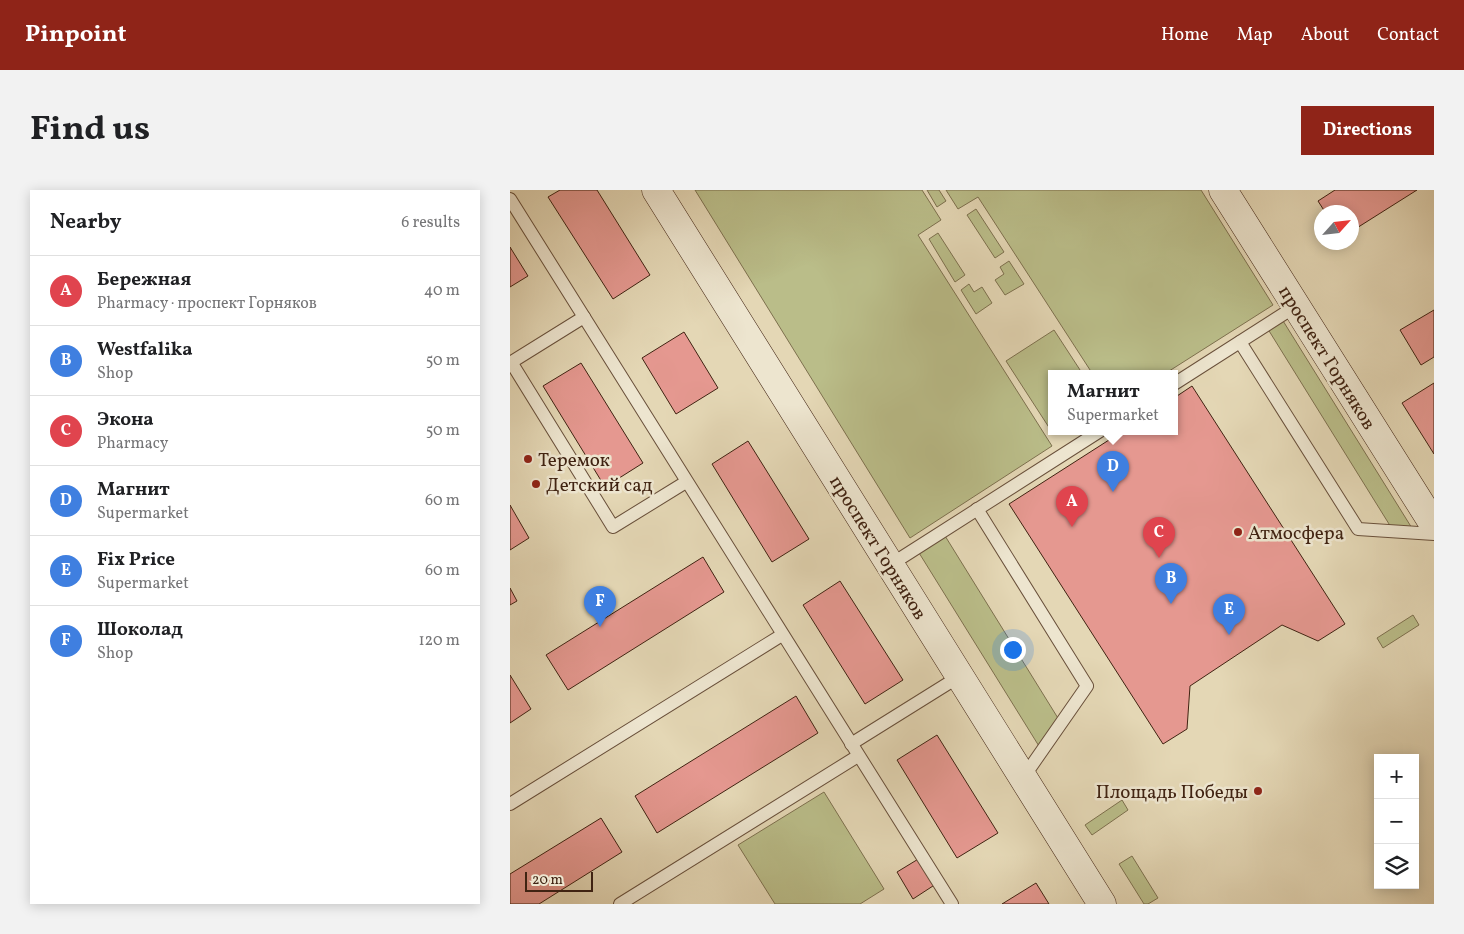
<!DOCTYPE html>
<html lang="en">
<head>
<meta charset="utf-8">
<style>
  body { margin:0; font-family:Vollkorn,serif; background:#f2f2f2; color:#202124 }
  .controls { position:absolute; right:15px; bottom:15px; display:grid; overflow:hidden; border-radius:0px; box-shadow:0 2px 12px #0003 }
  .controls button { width:45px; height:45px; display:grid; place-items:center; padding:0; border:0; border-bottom:1px solid #e0e0e0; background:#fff; color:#202124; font:25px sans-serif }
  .compass { position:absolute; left:804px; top:15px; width:45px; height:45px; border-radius:50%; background:#fff; box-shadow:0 2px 12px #0003; rotate:63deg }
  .scale { position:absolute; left:15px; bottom:12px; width:68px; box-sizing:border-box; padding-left:5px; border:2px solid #402312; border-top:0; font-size:14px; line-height:18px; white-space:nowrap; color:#402312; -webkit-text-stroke:4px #ede5cf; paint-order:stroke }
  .you { position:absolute; left:502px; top:459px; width:18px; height:18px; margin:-12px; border:4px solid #fff; border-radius:50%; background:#1a73e8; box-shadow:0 0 0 8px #1a73e833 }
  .badge { display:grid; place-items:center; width:32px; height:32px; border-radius:50%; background:#8f2418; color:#fff; font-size:16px; font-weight:700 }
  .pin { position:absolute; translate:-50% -41px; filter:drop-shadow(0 1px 2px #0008) }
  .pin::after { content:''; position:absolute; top:26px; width:18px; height:15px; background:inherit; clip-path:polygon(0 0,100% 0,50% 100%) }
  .popup { position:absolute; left:538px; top:180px; width:130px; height:65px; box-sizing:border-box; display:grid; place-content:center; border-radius:0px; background:#fff; filter:drop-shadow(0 1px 4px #0005); font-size:16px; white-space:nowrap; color:#757577 }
  .popup b { font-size:19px; color:#202124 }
  .popup::after { content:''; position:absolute; left:50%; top:100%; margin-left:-10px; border:10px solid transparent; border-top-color:#fff }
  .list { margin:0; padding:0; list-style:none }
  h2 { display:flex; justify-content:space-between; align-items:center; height:65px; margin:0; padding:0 20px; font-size:21px }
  h2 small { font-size:16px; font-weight:400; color:#757577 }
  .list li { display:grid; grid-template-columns:32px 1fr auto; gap:15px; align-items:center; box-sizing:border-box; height:70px; padding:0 20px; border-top:1px solid #e0e0e0 }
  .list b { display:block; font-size:19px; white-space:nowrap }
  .list p { margin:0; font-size:16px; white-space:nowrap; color:#757577 }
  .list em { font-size:16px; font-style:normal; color:#757577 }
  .icon { flex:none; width:28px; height:28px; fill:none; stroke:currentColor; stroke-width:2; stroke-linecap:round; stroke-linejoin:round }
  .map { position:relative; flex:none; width:924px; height:714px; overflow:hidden; border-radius:0px }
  header { display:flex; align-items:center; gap:30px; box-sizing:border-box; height:70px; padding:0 25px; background:#8f2418; color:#fff }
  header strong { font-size:24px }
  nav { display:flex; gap:28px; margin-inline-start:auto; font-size:18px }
  .intro { display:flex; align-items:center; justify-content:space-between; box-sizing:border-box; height:120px; padding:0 30px }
  h1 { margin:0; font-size:35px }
  .button { padding:12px 22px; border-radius:0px; background:#8f2418; color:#fff; font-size:18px; font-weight:700 }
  main { display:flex; gap:30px; padding:0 30px }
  aside { flex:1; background:#fff; border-radius:0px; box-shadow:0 2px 12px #0003 }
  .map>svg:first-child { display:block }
  .green { fill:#babd89; stroke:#7d704e }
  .building { fill:#e59890; stroke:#402312 }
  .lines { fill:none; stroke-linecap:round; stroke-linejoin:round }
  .service-casing { stroke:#69503b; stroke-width:14 }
  .secondary-casing { stroke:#402312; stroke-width:29 }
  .service { stroke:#ede5cf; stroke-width:12 }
  .secondary { stroke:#ede5cf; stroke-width:28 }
  .poi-dot { fill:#8f2418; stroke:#ede5cf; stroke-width:2 }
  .labels { text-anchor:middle; stroke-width:5; stroke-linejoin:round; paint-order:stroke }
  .street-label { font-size:19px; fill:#402312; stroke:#ede5cf }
  .poi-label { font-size:19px; fill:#402312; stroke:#ede5cf; text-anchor:start }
</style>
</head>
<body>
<header>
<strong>Pinpoint</strong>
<nav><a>Home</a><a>Map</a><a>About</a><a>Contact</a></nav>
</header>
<div class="intro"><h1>Find us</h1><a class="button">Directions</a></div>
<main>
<aside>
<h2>Nearby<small>6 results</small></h2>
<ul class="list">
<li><span class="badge" style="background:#e0444e">A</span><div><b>Бережная</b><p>Pharmacy · проспект Горняков</p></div><em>40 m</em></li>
<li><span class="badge" style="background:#3f7fe0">B</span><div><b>Westfalika</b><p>Shop</p></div><em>50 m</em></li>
<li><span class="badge" style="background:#e0444e">C</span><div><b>Экона</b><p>Pharmacy</p></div><em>50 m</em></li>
<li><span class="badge" style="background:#3f7fe0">D</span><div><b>Магнит</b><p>Supermarket</p></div><em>60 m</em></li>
<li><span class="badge" style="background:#3f7fe0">E</span><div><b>Fix Price</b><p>Supermarket</p></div><em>60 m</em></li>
<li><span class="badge" style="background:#3f7fe0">F</span><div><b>Шоколад</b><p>Shop</p></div><em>120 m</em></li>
</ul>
</aside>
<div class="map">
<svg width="924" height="714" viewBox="0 0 924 714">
  <rect width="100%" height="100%" fill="#e4d7b5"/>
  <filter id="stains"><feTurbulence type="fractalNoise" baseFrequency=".004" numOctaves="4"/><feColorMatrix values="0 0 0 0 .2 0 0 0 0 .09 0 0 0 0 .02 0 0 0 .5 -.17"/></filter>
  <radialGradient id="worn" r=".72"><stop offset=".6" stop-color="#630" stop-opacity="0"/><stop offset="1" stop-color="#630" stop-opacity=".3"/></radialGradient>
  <g class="green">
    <polygon points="185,0 412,0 431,30 408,45 542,256 400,348"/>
    <polygon points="417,0 429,0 436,11 427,17"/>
    <polygon points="436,0 691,0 763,115 656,183 582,183 468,7 448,19"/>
    <polygon points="466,19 494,62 485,68 457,25"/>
    <polygon points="428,43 455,85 445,92 419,49"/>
    <polygon points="499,71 514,94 495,105 485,90 494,84 490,77"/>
    <polygon points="459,94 464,102 472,97 482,113 466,124 451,100"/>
    <polygon points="770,126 905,343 884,342 756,136"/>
    <polygon points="544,140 572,183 542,183 542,237 540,239 496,171"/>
    <polygon points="432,341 551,533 532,561 406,358"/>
    <polygon points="903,425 909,435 873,458 867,448"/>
    <polygon points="314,602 374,699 350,714 265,714 228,655"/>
    <polygon points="612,610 618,620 582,645 575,635"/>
    <polygon points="622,666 648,708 638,714 634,714 609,674"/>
  </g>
  <g class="building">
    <polygon points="50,0 87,0 140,85 103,109 38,7"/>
    <polygon points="825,0 907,0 842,41 842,22 815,22 808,11"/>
    <polygon points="0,57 18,86 0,97"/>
    <polygon points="924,120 924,167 911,175 890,140"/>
    <polygon points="174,142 208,198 166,224 132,168"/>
    <polygon points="71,173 133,273 95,297 33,196"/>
    <polygon points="924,193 924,264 892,213"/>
    <polygon points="682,196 835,434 808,451 772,435 769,437 680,496 677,539 653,554 499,314 613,241 664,241 664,208"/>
    <polygon points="238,251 299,349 262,372 202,274"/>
    <polygon points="0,315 19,348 0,360"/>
    <polygon points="193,367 214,402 58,500 36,465"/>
    <polygon points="330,391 393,490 355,514 293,415"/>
    <polygon points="0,398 7,411 0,415"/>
    <polygon points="0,485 21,519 0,533"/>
    <polygon points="286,506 308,543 147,643 125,606"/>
    <polygon points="427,545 488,643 447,668 387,570"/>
    <polygon points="91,628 112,662 29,714 0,714 0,684"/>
    <polygon points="410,668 426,694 403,709 387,682"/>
    <polygon points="526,693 539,714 492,714"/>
  </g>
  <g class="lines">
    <defs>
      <g id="service">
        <polyline points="0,9 442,714"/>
        <polyline points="730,152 848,339 924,344"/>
        <polyline points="1,172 103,337 176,292"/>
        <polyline points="0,173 74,127"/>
        <polyline points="664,194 786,116"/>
        <polyline points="467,319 577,496 513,588"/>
        <polyline points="380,375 590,241"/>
        <polyline points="341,554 450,486"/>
        <polyline points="0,614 272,445"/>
        <polyline points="110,714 348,566"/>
      </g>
      <g id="secondary">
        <polyline points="146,0 592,714"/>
        <polyline points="713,0 924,335"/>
      </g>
    </defs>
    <use href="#service" class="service-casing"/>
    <use href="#secondary" class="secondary-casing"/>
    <use href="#service" class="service"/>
    <use href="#secondary" class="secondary"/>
  </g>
  <g class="poi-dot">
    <circle cx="18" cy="269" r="5"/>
    <circle cx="26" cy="294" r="5"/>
    <circle cx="728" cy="342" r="5"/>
    <circle cx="748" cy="601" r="5"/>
  </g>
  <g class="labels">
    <g class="street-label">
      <text transform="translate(818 167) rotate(58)" y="7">проспект Горняков</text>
      <text transform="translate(369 357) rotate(58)" y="7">проспект Горняков</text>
    </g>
    <g class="poi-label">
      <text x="28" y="276">Теремок</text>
      <text x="36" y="301">Детский сад</text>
      <text x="738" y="349">Атмосфера</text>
      <text x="738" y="608" text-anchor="end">Площадь Победы</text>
    </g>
  </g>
  <rect width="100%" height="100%" filter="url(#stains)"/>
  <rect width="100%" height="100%" fill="url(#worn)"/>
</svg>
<div class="controls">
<button>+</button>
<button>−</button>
<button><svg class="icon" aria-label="layers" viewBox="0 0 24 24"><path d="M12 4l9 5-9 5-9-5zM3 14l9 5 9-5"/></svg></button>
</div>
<svg class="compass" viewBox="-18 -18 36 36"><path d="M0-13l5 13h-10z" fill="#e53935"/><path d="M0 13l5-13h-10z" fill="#757577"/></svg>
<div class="scale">20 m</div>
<div class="you"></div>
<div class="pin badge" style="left:562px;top:337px;background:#e0444e">A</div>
<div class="pin badge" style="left:661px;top:414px;background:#3f7fe0">B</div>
<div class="pin badge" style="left:649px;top:368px;background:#e0444e">C</div>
<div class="pin badge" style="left:603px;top:302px;background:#3f7fe0">D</div>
<div class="popup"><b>Магнит</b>Supermarket</div>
<div class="pin badge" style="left:719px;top:445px;background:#3f7fe0">E</div>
<div class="pin badge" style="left:90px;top:437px;background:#3f7fe0">F</div>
</div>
</main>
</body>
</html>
